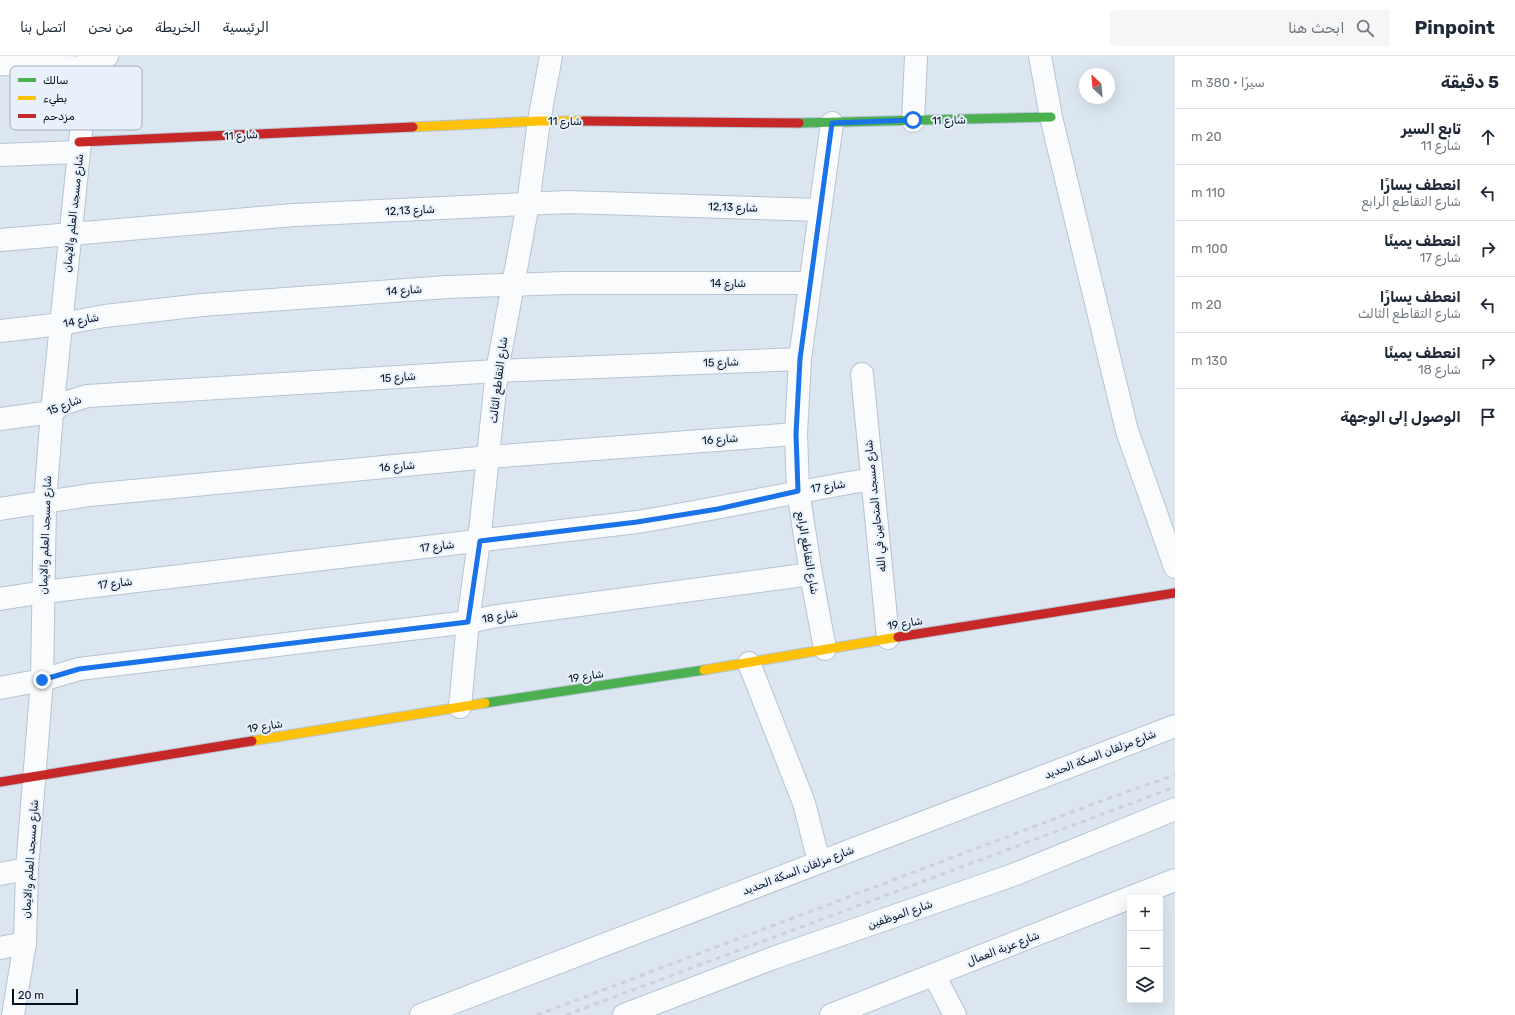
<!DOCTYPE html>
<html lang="ar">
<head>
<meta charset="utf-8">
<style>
  body { margin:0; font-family:Rubik,"Noto Sans Arabic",sans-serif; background:#f6f6f7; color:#1f2937; direction:rtl }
  .controls { position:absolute; right:12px; bottom:12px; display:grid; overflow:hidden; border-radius:4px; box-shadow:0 4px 16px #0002 }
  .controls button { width:36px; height:36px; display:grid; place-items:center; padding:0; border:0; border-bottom:1px solid #e0e1e3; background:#fff; color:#1f2937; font:20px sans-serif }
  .compass { position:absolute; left:1079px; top:12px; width:36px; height:36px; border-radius:50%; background:#fff; box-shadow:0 4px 16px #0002; rotate:334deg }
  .scale { position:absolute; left:12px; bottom:10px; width:66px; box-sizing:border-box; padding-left:4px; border:2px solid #031123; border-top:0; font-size:11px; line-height:14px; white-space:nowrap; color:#031123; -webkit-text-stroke:3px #e8f1fb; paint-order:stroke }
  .stop { position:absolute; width:12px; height:12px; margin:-9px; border:3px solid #1a73e8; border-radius:50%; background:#fff }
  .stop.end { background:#1a73e8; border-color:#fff; box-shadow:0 1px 4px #0008 }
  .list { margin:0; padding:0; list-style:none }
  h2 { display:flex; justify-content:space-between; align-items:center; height:52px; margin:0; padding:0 16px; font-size:17px }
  h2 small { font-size:13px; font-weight:400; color:#747a83 }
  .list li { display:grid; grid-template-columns:26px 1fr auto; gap:12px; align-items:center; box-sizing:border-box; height:56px; padding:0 16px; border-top:1px solid #e0e1e3 }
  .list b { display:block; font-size:15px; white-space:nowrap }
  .list p { margin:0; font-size:13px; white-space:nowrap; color:#747a83 }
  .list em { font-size:13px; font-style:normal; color:#747a83 }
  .icon { flex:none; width:22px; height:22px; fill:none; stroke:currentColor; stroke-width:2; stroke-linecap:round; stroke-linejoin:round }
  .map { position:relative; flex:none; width:1175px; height:959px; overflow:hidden; direction:ltr }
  header { display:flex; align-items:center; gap:24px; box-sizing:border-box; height:56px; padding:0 20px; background:#fff; border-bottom:1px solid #e0e1e3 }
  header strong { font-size:19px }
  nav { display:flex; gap:22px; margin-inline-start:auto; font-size:14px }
  .search { width:280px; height:36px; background:#f6f6f7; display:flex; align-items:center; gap:10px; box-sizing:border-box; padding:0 14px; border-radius:4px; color:#747a83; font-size:15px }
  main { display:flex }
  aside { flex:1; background:#fff }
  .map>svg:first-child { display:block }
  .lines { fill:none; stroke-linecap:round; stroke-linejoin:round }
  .street-casing { stroke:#b6c4d2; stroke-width:24 }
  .fast-casing { stroke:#b6c4d2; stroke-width:11 }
  .slow-casing { stroke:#b6c4d2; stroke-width:11 }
  .jam-casing { stroke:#b6c4d2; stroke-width:11 }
  .street { stroke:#fafbfd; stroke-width:22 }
  .fast { stroke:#4caf50; stroke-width:9 }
  .slow { stroke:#ffc107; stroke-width:9 }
  .jam { stroke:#c62828; stroke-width:9 }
  .rail { stroke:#cdd1d4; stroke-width:3; stroke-dasharray:5 5; stroke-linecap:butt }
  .route { stroke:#1a73e8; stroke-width:5 }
  .labels { text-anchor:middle; stroke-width:4; stroke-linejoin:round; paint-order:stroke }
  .street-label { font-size:11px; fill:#031123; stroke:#e8f1fb }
  .key { fill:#e8f1fb; stroke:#a3aeba; stroke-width:1 }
  .key-label { font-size:11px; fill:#031123 }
</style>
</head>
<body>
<header>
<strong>Pinpoint</strong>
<div class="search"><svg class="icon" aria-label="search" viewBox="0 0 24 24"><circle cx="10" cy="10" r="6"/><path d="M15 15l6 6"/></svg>ابحث هنا</div>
<nav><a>الرئيسية</a><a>الخريطة</a><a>من نحن</a><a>اتصل بنا</a></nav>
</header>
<main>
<aside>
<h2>5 دقيقة<small>سيرًا · 380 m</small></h2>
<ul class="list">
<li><svg class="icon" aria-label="ahead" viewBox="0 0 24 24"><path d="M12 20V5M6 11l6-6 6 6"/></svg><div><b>تابع السير</b><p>شارع 11</p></div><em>20 m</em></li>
<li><svg class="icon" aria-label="left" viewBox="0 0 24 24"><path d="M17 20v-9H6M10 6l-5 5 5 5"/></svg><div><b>انعطف يسارًا</b><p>شارع التقاطع الرابع</p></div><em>110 m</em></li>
<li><svg class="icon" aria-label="right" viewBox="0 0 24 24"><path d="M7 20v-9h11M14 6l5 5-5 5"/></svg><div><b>انعطف يمينًا</b><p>شارع 17</p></div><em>100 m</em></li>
<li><svg class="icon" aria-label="left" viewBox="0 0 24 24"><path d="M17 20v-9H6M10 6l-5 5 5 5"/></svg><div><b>انعطف يسارًا</b><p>شارع التقاطع الثالث</p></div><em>20 m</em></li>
<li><svg class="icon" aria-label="right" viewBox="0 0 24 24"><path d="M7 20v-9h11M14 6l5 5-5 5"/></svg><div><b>انعطف يمينًا</b><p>شارع 18</p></div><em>130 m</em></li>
<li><svg class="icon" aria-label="arrive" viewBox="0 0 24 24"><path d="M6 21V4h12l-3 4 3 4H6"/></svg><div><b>الوصول إلى الوجهة</b></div></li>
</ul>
</aside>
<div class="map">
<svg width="1175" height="959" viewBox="0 0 1175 959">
  <rect width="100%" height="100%" fill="#dbe6f1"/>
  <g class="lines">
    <defs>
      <g id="street">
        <polyline points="1040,0 1051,61 1127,375 1175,511"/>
        <polyline points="0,8 88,12 107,0"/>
        <polyline points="913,65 916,0"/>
        <polyline points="0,99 79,96"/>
        <polyline points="0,184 294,159 568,146 820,154"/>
        <polyline points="0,275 61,268 105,260 202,249 447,231 565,227 810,227"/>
        <polyline points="862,318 888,582"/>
        <polyline points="0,363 52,356 62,348 87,340 497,315 800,303"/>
        <polyline points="0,453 90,439 489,401 796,378"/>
        <path d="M 0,543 L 44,536 L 637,466 C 716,453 794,436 872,423"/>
        <polyline points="825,593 811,518 798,435 796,378 800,303 832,67"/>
        <polyline points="749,607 804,747 819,806"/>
        <polyline points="0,632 42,624 79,613 468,566 497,560 811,518"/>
        <polyline points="460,651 468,566 479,485 497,315 528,148 539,65 551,0"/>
        <polyline points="0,818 27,813"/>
        <polyline points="0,892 25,887"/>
        <polyline points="934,919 955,959"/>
        <polyline points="13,959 25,887 27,813 42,624 45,446 52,356 89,0"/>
        <polyline points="421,959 1175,670"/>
        <polyline points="624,959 776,901 1013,819 1175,753"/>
        <polyline points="831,959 1175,824"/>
      </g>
      <g id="fast">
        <polyline points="799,67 1051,61"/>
        <polyline points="485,647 704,614"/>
      </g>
      <g id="slow">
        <polyline points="413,71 539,65 584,65"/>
        <polyline points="704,614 898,581"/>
        <polyline points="252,685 485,647"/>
      </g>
      <g id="jam">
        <polyline points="584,65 799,67"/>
        <polyline points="79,86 413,71"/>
        <polyline points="898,581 1175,537"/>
        <polyline points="0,726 252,685"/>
      </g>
    </defs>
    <use href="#street" class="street-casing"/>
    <use href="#fast" class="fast-casing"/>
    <use href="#slow" class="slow-casing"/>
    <use href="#jam" class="jam-casing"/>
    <use href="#street" class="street"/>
    <use href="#fast" class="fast"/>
    <use href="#slow" class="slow"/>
    <use href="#jam" class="jam"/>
    <g class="rail">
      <polyline points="537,959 1112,741 1175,719"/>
      <polyline points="566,959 1175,731"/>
    </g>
  </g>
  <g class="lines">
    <polyline class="route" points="42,624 79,613 468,566 480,485 637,466 718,453 798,435 796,378 800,303 832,67 913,64"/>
  </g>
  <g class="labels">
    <g class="street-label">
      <text transform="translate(949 64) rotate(-2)" y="4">شارع 11</text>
      <text x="565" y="69">شارع 11</text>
      <text transform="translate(241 79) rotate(-3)" y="4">شارع 11</text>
      <text transform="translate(733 151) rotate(2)" y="4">شارع 12,13</text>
      <text transform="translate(410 154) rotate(-3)" y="4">شارع 12,13</text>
      <text transform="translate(73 157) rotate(-84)" y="4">شارع مسجد العلم والايمان</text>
      <text x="728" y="231">شارع 14</text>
      <text transform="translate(404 234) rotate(-4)" y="4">شارع 14</text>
      <text transform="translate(81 264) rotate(-11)" y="4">شارع 14</text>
      <text transform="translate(721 306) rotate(-2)" y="4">شارع 15</text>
      <text transform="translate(398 321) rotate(-4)" y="4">شارع 15</text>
      <text transform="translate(498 324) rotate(-83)" y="4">شارع التقاطع الثالث</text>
      <text transform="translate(64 349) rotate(-21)" y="4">شارع 15</text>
      <text transform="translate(720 383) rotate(-4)" y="4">شارع 16</text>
      <text transform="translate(397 410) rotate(-5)" y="4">شارع 16</text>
      <text transform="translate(828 430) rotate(-9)" y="4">شارع 17</text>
      <text transform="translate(875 450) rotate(-96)" y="4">شارع مسجد المتحابين في الله</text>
      <text transform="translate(45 479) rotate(-88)" y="4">شارع مسجد العلم والايمان</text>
      <text transform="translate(437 490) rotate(-7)" y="4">شارع 17</text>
      <text transform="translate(808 497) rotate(80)" y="4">شارع التقاطع الرابع</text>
      <text transform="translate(115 527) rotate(-7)" y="4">شارع 17</text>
      <text transform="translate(500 560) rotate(-10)" y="4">شارع 18</text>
      <text transform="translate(905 567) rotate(-9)" y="4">شارع 19</text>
      <text transform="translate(586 620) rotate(-9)" y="4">شارع 19</text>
      <text transform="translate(265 670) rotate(-9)" y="4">شارع 19</text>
      <text transform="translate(1100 698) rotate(-21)" y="4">شارع مزلقان السكة الحديد</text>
      <text transform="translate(30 803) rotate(-86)" y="4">شارع مسجد العلم والايمان</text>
      <text transform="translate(798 814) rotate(-21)" y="4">شارع مزلقان السكة الحديد</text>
      <text transform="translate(900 858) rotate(-19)" y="4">شارع الموظفين</text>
      <text transform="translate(1003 892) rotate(-21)" y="4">شارع عزبة العمال</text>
    </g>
  </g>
  <rect x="10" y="10" width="132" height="64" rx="6" class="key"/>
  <rect x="18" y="22" width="18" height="4" fill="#4caf50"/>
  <rect x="18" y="40" width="18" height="4" fill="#ffc107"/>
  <rect x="18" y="58" width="18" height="4" fill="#c62828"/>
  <g class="key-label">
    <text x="43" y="28">سالك</text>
    <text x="43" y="46">بطيء</text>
    <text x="43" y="64">مزدحم</text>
  </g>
</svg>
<div class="controls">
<button>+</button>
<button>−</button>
<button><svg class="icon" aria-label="layers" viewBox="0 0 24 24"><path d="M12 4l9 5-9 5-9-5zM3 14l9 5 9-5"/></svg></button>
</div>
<svg class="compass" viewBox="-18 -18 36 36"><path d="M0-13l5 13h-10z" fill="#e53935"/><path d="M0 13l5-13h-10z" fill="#747a83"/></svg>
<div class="scale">20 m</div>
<div class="stop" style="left:913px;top:64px"></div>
<div class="stop end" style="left:42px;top:624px"></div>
</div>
</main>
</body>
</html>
